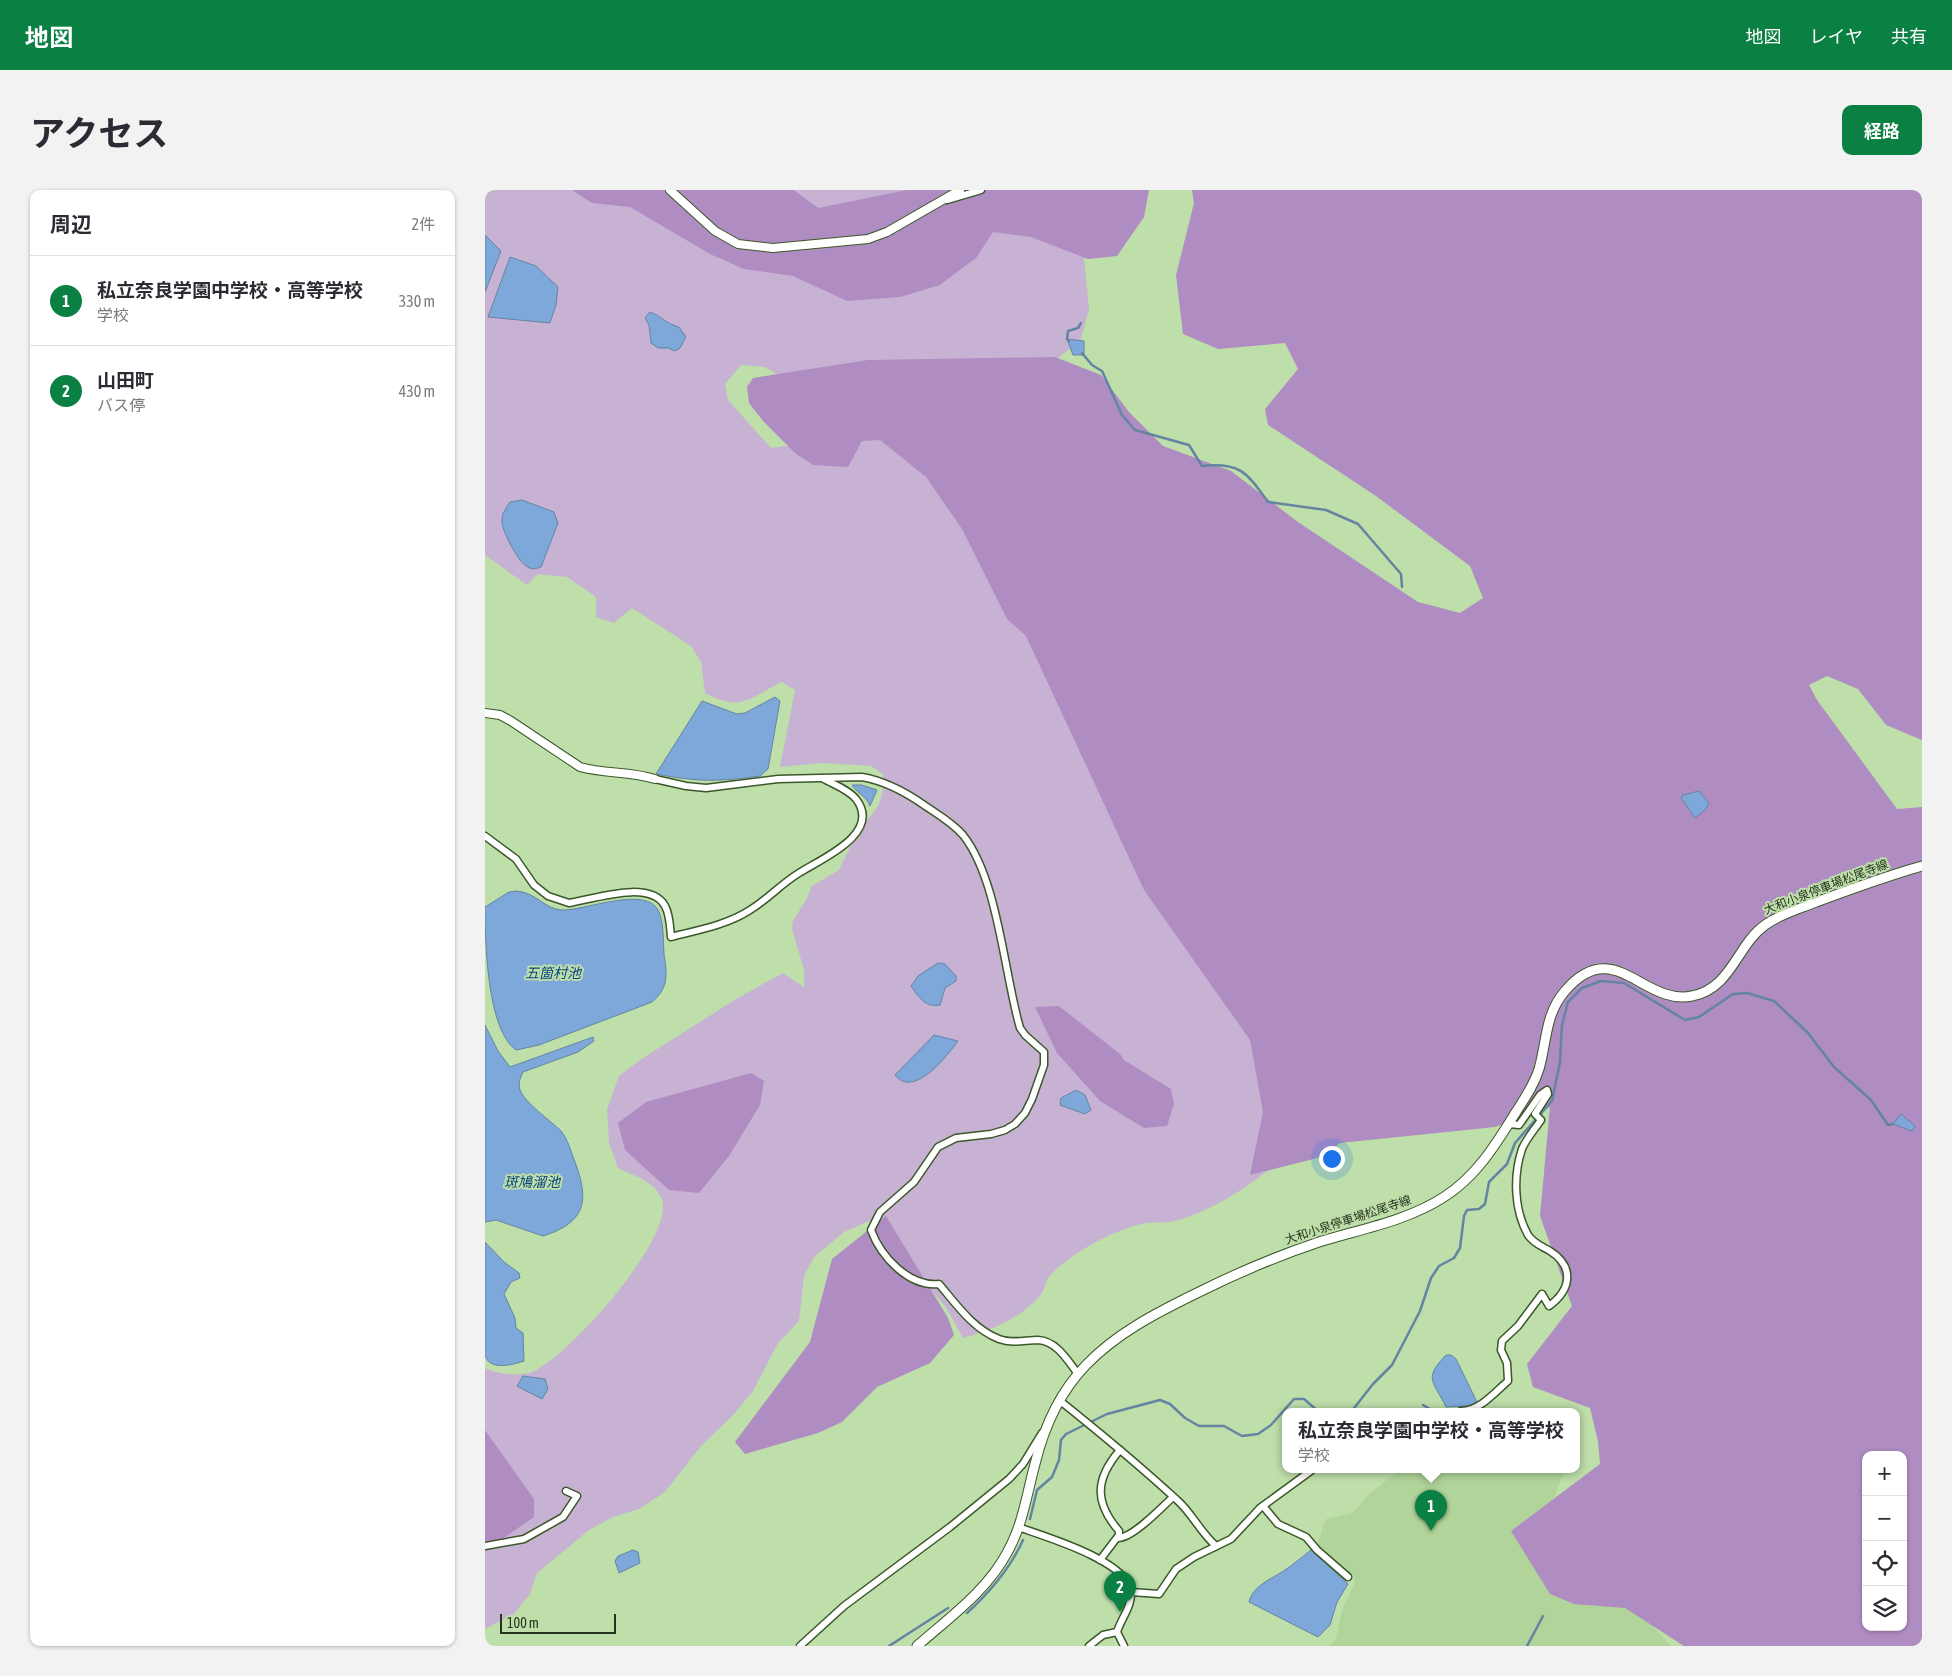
<!DOCTYPE html>
<html lang="ja">
<head>
<meta charset="utf-8">
<style>
  body { margin:0; font-family:"Asap Condensed","Noto Sans JP",sans-serif; background:#f2f2f3; color:#2b2b33 }
  .controls { position:absolute; right:15px; bottom:15px; display:grid; overflow:hidden; border-radius:10px; box-shadow:0 1px 4px #0004 }
  .controls button { width:45px; height:45px; display:grid; place-items:center; padding:0; border:0; border-bottom:1px solid #e1e1e2; background:#fff; color:#2b2b33; font:25px sans-serif }
  .scale { position:absolute; left:15px; bottom:12px; width:116px; box-sizing:border-box; padding-left:5px; border:2px solid #26331e; border-top:0; font-size:14px; line-height:18px; white-space:nowrap; color:#26331e; -webkit-text-stroke:4px #bedeaa; paint-order:stroke }
  .you { position:absolute; left:846px; top:968px; width:18px; height:18px; margin:-12px; border:4px solid #fff; border-radius:50%; background:#1a73e8; box-shadow:0 0 0 8px #1a73e833 }
  .badge { display:grid; place-items:center; width:32px; height:32px; border-radius:50%; background:#0b8043; color:#fff; font-size:16px; font-weight:700 }
  .pin { position:absolute; translate:-50% -41px; filter:drop-shadow(0 1px 2px #0008) }
  .pin::after { content:''; position:absolute; top:26px; width:18px; height:15px; background:inherit; clip-path:polygon(0 0,100% 0,50% 100%) }
  .popup { position:absolute; left:797px; top:1218px; width:298px; height:65px; box-sizing:border-box; display:grid; place-content:center; border-radius:10px; background:#fff; filter:drop-shadow(0 1px 4px #0005); font-size:16px; white-space:nowrap; color:#7c7c81 }
  .popup b { font-size:19px; color:#2b2b33 }
  .popup::after { content:''; position:absolute; left:50%; top:100%; margin-left:-10px; border:10px solid transparent; border-top-color:#fff }
  .list { margin:0; padding:0; list-style:none }
  h2 { display:flex; justify-content:space-between; align-items:center; height:65px; margin:0; padding:0 20px; font-size:21px }
  h2 small { font-size:16px; font-weight:400; color:#7c7c81 }
  .list li { display:grid; grid-template-columns:32px 1fr auto; gap:15px; align-items:center; box-sizing:border-box; height:90px; padding:0 20px; border-top:1px solid #e1e1e2 }
  .list b { display:block; font-size:19px; white-space:nowrap }
  .list p { margin:0; font-size:16px; white-space:nowrap; color:#7c7c81 }
  .list em { font-size:16px; font-style:normal; color:#7c7c81 }
  .icon { flex:none; width:28px; height:28px; fill:none; stroke:currentColor; stroke-width:2; stroke-linecap:round; stroke-linejoin:round }
  .map { position:relative; flex:none; width:1437px; height:1456px; overflow:hidden; border-radius:10px }
  header { display:flex; align-items:center; gap:30px; box-sizing:border-box; height:70px; padding:0 25px; background:#0b8043; color:#fff }
  header strong { font-size:24px }
  nav { display:flex; gap:28px; margin-inline-start:auto; font-size:18px }
  .intro { display:flex; align-items:center; justify-content:space-between; box-sizing:border-box; height:120px; padding:0 30px }
  h1 { margin:0; font-size:35px }
  .button { padding:12px 22px; border-radius:10px; background:#0b8043; color:#fff; font-size:18px; font-weight:700 }
  main { display:flex; gap:30px; padding:0 30px }
  aside { flex:1; background:#fff; border-radius:10px; box-shadow:0 1px 4px #0004 }
  .map>svg:first-child { display:block }
  .built { fill:#b0d49a }
  .green { fill:#c8b2d4 }
  .forest { fill:#af8cc1; fill-rule:evenodd }
  .water { fill:#7ea8da; stroke:#6485a2 }
  .lines { fill:none; stroke-linecap:round; stroke-linejoin:round }
  .stream { stroke:#6485a2; stroke-width:2.5 }
  .minor-casing { stroke:#3c5729; stroke-width:9 }
  .tertiary-casing { stroke:#3c5729; stroke-width:10 }
  .secondary-casing { stroke:#3c5729; stroke-width:11 }
  .minor { stroke:#fff; stroke-width:6 }
  .tertiary { stroke:#fff; stroke-width:8 }
  .secondary { stroke:#fff; stroke-width:9 }
  .labels { text-anchor:middle; stroke-width:4; stroke-linejoin:round; paint-order:stroke }
  .street-label { font-size:12px; fill:#26331e; stroke:#bedeaa }
  .water-label { font-size:14px; font-style:italic; fill:#084581; stroke:#bedeaa }
</style>
</head>
<body>
<header>
<strong>地図</strong>
<nav><a>地図</a><a>レイヤ</a><a>共有</a></nav>
</header>
<div class="intro"><h1>アクセス</h1><a class="button">経路</a></div>
<main>
<aside>
<h2>周辺<small>2件</small></h2>
<ul class="list">
<li><span class="badge">1</span><div><b>私立奈良学園中学校・高等学校</b><p>学校</p></div><em>330 m</em></li>
<li><span class="badge">2</span><div><b>山田町</b><p>バス停</p></div><em>430 m</em></li>
</ul>
</aside>
<div class="map">
<svg width="1437" height="1456" viewBox="0 0 1437 1456">
  <rect width="100%" height="100%" fill="#bedeaa"/>
  <polygon class="built" points="914,1280 1080,1280 1050,1353 1137,1403 1186,1456 845,1456 851,1448 857,1421 869,1394 869,1387 832,1355 841,1329 868,1323 882,1306"/>
  <path class="green" d="M 0,0 L 469,0 L 595,27 L 604,119 L 596,149 L 557,181 L 314,198 L 280,177 L 256,175 L 240,194 L 243,210 L 286,258 L 335,251 L 427,246 L 754,780 L 801,966 C 767,994 733,1019 690,1031 C 679,1034 667,1031 656,1034 C 629,1041 603,1055 581,1071 C 575,1076 566,1083 562,1090 C 560,1095 558,1103 554,1107 C 534,1129 506,1140 478,1148 L 460,1116 L 384,1031 L 359,1042 L 329,1067 L 319,1086 L 314,1131 L 293,1153 L 268,1201 L 248,1225 L 216,1256 L 180,1302 L 154,1319 L 128,1327 L 104,1340 L 52,1383 L 45,1404 L 29,1424 L 0,1439 L 0,1178 C 10,1184 33,1186 45,1183 C 80,1171 190,1048 177,1010 C 170,991 149,986 133,978 L 124,953 L 122,920 L 134,886 L 155,870 L 251,809 L 298,783 L 319,797 L 319,780 L 307,739 L 308,731 L 322,708 L 327,696 L 354,680 L 365,657 L 375,646 L 377,635 C 395,619 399,607 398,584 L 386,576 L 337,573 L 295,577 L 310,500 L 297,492 C 262,509 257,522 220,503 L 216,472 L 206,456 L 147,418 L 129,433 L 111,427 L 111,407 L 82,387 L 53,384 L 42,395 L 0,365 Z"/>
  <g class="forest">
    <polygon points="87,0 309,0 333,18 422,0 664,0 659,27 632,66 603,69 546,47 508,42 492,67 455,95 415,107 362,111 308,86 259,79 225,64 145,17 107,13"/>
    <path d="M 707,0 L 1437,0 L 1437,550 L 1401,535 L 1373,499 L 1342,486 L 1324,495 L 1332,510 L 1412,619 L 1437,617 L 1437,1456 L 1199,1456 L 1140,1418 L 1089,1414 L 1065,1404 L 1026,1341 L 1115,1274 L 1113,1251 L 1105,1218 L 1048,1197 L 1042,1174 L 1087,1116 L 1055,1026 L 1065,917 L 1010,937 L 855,953 L 836,967 L 765,985 L 778,922 L 765,850 L 659,700 L 541,446 L 522,429 L 477,339 L 441,287 L 395,250 L 377,251 L 363,277 L 328,275 L 310,263 L 278,231 L 264,213 L 262,197 L 268,188 L 383,170 L 570,167 L 616,185 L 644,222 L 678,256 L 746,281 L 813,332 L 933,412 L 975,423 L 998,408 L 985,376 L 891,306 L 783,235 L 780,219 L 813,179 L 800,153 L 733,159 L 698,144 L 691,85 L 709,13 ZM 1381,1265 L 1418,1265 L 1418,1437 L 1381,1437 Z"/>
    <polygon points="574,816 635,864 639,870 686,899 689,914 682,936 659,938 615,911 572,863 550,817"/>
    <polygon points="266,883 279,891 275,915 244,966 214,1003 184,1000 140,960 133,933 161,912"/>
    <polygon points="401,1026 463,1128 469,1145 445,1173 392,1197 357,1232 333,1243 260,1264 250,1252 325,1152 347,1069"/>
    <polygon points="0,1240 49,1309 49,1327 0,1361"/>
  </g>
  <g class="water">
    <polygon points="0,45 16,61 0,102"/>
    <polygon points="25,67 51,76 73,97 71,115 65,133 3,127"/>
    <path d="M 165,122 C 177,126 179,133 194,137 L 201,147 L 195,158 L 190,161 L 183,158 L 173,158 L 166,153 L 164,135 L 160,128 Z"/>
    <polygon points="582,149 599,151 599,165 588,165"/>
    <path d="M 37,310 L 69,322 L 73,333 L 56,377 C 51,379 46,380 41,376 C 33,371 16,340 17,330 C 17,323 21,318 25,312 Z"/>
    <path d="M 290,507 L 295,511 L 283,579 L 275,586 C 235,592 211,592 171,584 L 217,511 L 252,524 L 260,523 Z"/>
    <path d="M 367,595 L 377,595 L 392,600 L 385,616 C 382,607 373,604 367,595 Z"/>
    <polygon points="1214,601 1224,613 1220,620 1210,628 1196,608 1198,605"/>
    <path d="M 32,701 C 52,703 59,719 77,720 C 99,721 163,694 174,722 C 179,734 178,751 179,764 C 182,784 184,798 167,812 L 54,855 L 31,860 C 2,840 0,751 0,717 L 24,702 Z"/>
    <path d="M 453,773 L 460,774 L 471,786 L 471,791 L 460,798 L 455,815 C 440,818 434,807 426,796 L 433,786 Z"/>
    <path d="M 0,835 L 13,861 L 25,877 L 108,847 L 109,851 L 93,862 L 38,882 C 35,888 33,894 35,900 C 40,913 66,931 76,941 C 83,949 86,962 90,972 C 104,1010 102,1032 58,1046 L 11,1030 L 0,1032 Z"/>
    <path d="M 449,845 L 473,851 C 462,866 429,909 410,885 Z"/>
    <polygon points="591,900 600,905 606,920 600,924 575,915 576,908"/>
    <polygon points="1416,924 1430,936 1427,941 1408,934"/>
    <path d="M 0,1052 L 19,1072 L 34,1083 L 35,1088 L 26,1092 L 19,1104 L 30,1128 L 31,1138 L 38,1143 L 39,1171 C 27,1175 4,1181 0,1165 Z"/>
    <path d="M 961,1165 L 966,1165 L 971,1169 L 992,1212 L 984,1216 L 961,1217 C 948,1190 938,1189 961,1165 Z"/>
    <polygon points="38,1186 60,1189 63,1199 57,1209 32,1196"/>
    <polygon points="148,1360 153,1362 155,1373 134,1383 130,1371 133,1366"/>
    <path d="M 826,1360 L 863,1394 L 852,1412 L 845,1435 L 833,1447 L 764,1412 C 768,1395 787,1389 800,1380 C 809,1374 817,1367 826,1360 Z"/>
  </g>
  <g class="lines">
    <g class="stream">
      <polyline points="584,151 582,149 583,141 593,138 596,133"/>
      <path d="M 597,163 L 607,175 L 617,181 L 637,225 L 650,240 L 704,255 L 717,276 C 756,272 762,283 783,312 L 841,320 L 873,334 L 916,384 L 917,397"/>
      <polyline points="938,1215 950,1222"/>
      <polyline points="866,1222 888,1194 907,1175 935,1121 946,1088 954,1076 969,1068 975,1058 979,1026 982,1020 994,1019 1000,1014 1004,992 1022,974 1030,953 1067,911 1075,872 1077,835 1083,812 1097,798 1116,791 1139,793 1200,830 1214,827 1248,804 1262,803 1289,811 1323,843 1349,877 1386,910 1403,935 1408,934"/>
      <polyline points="545,1329 552,1300 567,1287 574,1270 576,1250 581,1244 622,1224 675,1210 685,1214 700,1228 714,1236 739,1236 757,1246 773,1244 786,1235 809,1209 819,1209 834,1222"/>
      <path d="M 482,1423 C 505,1402 525,1379 538,1350"/>
      <polyline points="404,1456 463,1418"/>
      <polyline points="1042,1456 1058,1426"/>
    </g>
    <defs>
      <g id="minor">
        <polyline points="462,10 496,0"/>
        <path d="M 170,589 L 201,596 L 221,598 L 293,589 L 377,587 C 400,591 419,601 439,615 C 452,624 467,632 478,645 C 513,689 519,783 535,838 L 540,845 L 559,862 L 559,875 L 547,909 L 540,923 L 530,934 L 520,940 L 506,944 L 471,948 L 453,957 L 429,992 L 395,1022 L 386,1040 C 396,1067 424,1097 454,1094 C 472,1115 488,1139 514,1149 C 528,1154 540,1150 553,1150 C 572,1151 583,1171 593,1184"/>
        <path d="M 0,646 L 31,669 L 49,695 L 63,706 L 84,713 C 109,709 165,689 180,716 C 185,725 185,737 186,747 C 213,740 242,735 265,720 C 283,709 296,694 314,683 C 334,670 398,644 371,609 C 364,600 350,595 339,589"/>
        <path d="M 574,1210 C 614,1242 654,1275 692,1310 C 707,1323 715,1342 731,1356"/>
        <path d="M 976,1221 C 995,1221 1010,1202 1023,1191 L 1022,1173 L 1016,1160 L 1017,1151 L 1033,1136 L 1057,1104 L 1064,1116 C 1086,1100 1090,1077 1065,1061 C 1057,1056 1049,1054 1043,1045 C 1029,1020 1028,986 1037,959 C 1041,949 1050,939 1056,930 L 1050,924 L 1063,904 L 1062,900 L 1055,905 L 1034,935 L 1024,934"/>
        <polyline points="778,1316 793,1334 821,1347 832,1360 863,1387"/>
        <path d="M 533,1337 C 558,1346 644,1371 646,1402 C 647,1416 636,1429 632,1442 L 639,1456"/>
        <path d="M 633,1348 C 648,1348 677,1317 688,1307"/>
        <polyline points="0,1356 39,1349 78,1327 92,1306 81,1301"/>
        <path d="M 615,1370 L 634,1345 L 634,1341 C 609,1312 610,1289 635,1260"/>
        <polyline points="646,1402 674,1404 691,1379 709,1367 746,1349 775,1318 827,1280"/>
        <polyline points="315,1456 359,1416 465,1337 524,1289 538,1274 557,1243"/>
        <polyline points="604,1456 618,1445 632,1442"/>
      </g>
      <g id="tertiary">
        <polyline points="185,0 230,41 253,54 288,58 383,49 402,42 475,0"/>
        <path d="M 0,523 L 15,525 L 26,531 L 95,577 C 120,584 145,581 170,589"/>
      </g>
      <path id="secondary" d="M 432,1456 C 465,1427 503,1400 523,1361 C 538,1334 542,1303 550,1274 C 559,1237 574,1203 601,1175 C 632,1143 671,1123 712,1103 C 752,1083 792,1066 834,1052 C 876,1039 922,1031 959,1007 C 992,986 1011,954 1031,922 C 1040,908 1049,895 1054,879 C 1062,851 1060,824 1080,801 C 1129,744 1158,816 1207,806 C 1246,799 1252,755 1280,735 C 1295,724 1314,719 1331,712 C 1366,699 1401,686 1437,676"/>
    </defs>
    <use href="#minor" class="minor-casing"/>
    <use href="#tertiary" class="tertiary-casing"/>
    <use href="#secondary" class="secondary-casing"/>
    <use href="#minor" class="minor"/>
    <use href="#tertiary" class="tertiary"/>
    <use href="#secondary" class="secondary"/>
  </g>
  <g class="labels">
    <g class="street-label">
      <text transform="translate(1341 697) rotate(-21)" y="4">大和小泉停車場松尾寺線</text>
      <text transform="translate(863 1030) rotate(-18)" y="4">大和小泉停車場松尾寺線</text>
    </g>
    <g class="water-label">
      <text x="68" y="788">五箇村池</text>
      <text x="47" y="997">斑鳩溜池</text>
    </g>
  </g>
</svg>
<div class="controls">
<button>+</button>
<button>−</button>
<button><svg class="icon" aria-label="locate" viewBox="0 0 24 24"><circle cx="12" cy="12" r="6"/><path d="M12 2v4M12 18v4M2 12h4M18 12h4"/></svg></button>
<button><svg class="icon" aria-label="layers" viewBox="0 0 24 24"><path d="M12 4l9 5-9 5-9-5zM3 14l9 5 9-5"/></svg></button>
</div>
<div class="scale">100 m</div>
<div class="you"></div>
<div class="pin badge" style="left:946px;top:1341px">1</div>
<div class="popup"><b>私立奈良学園中学校・高等学校</b>学校</div>
<div class="pin badge" style="left:635px;top:1422px">2</div>
</div>
</main>
</body>
</html>
